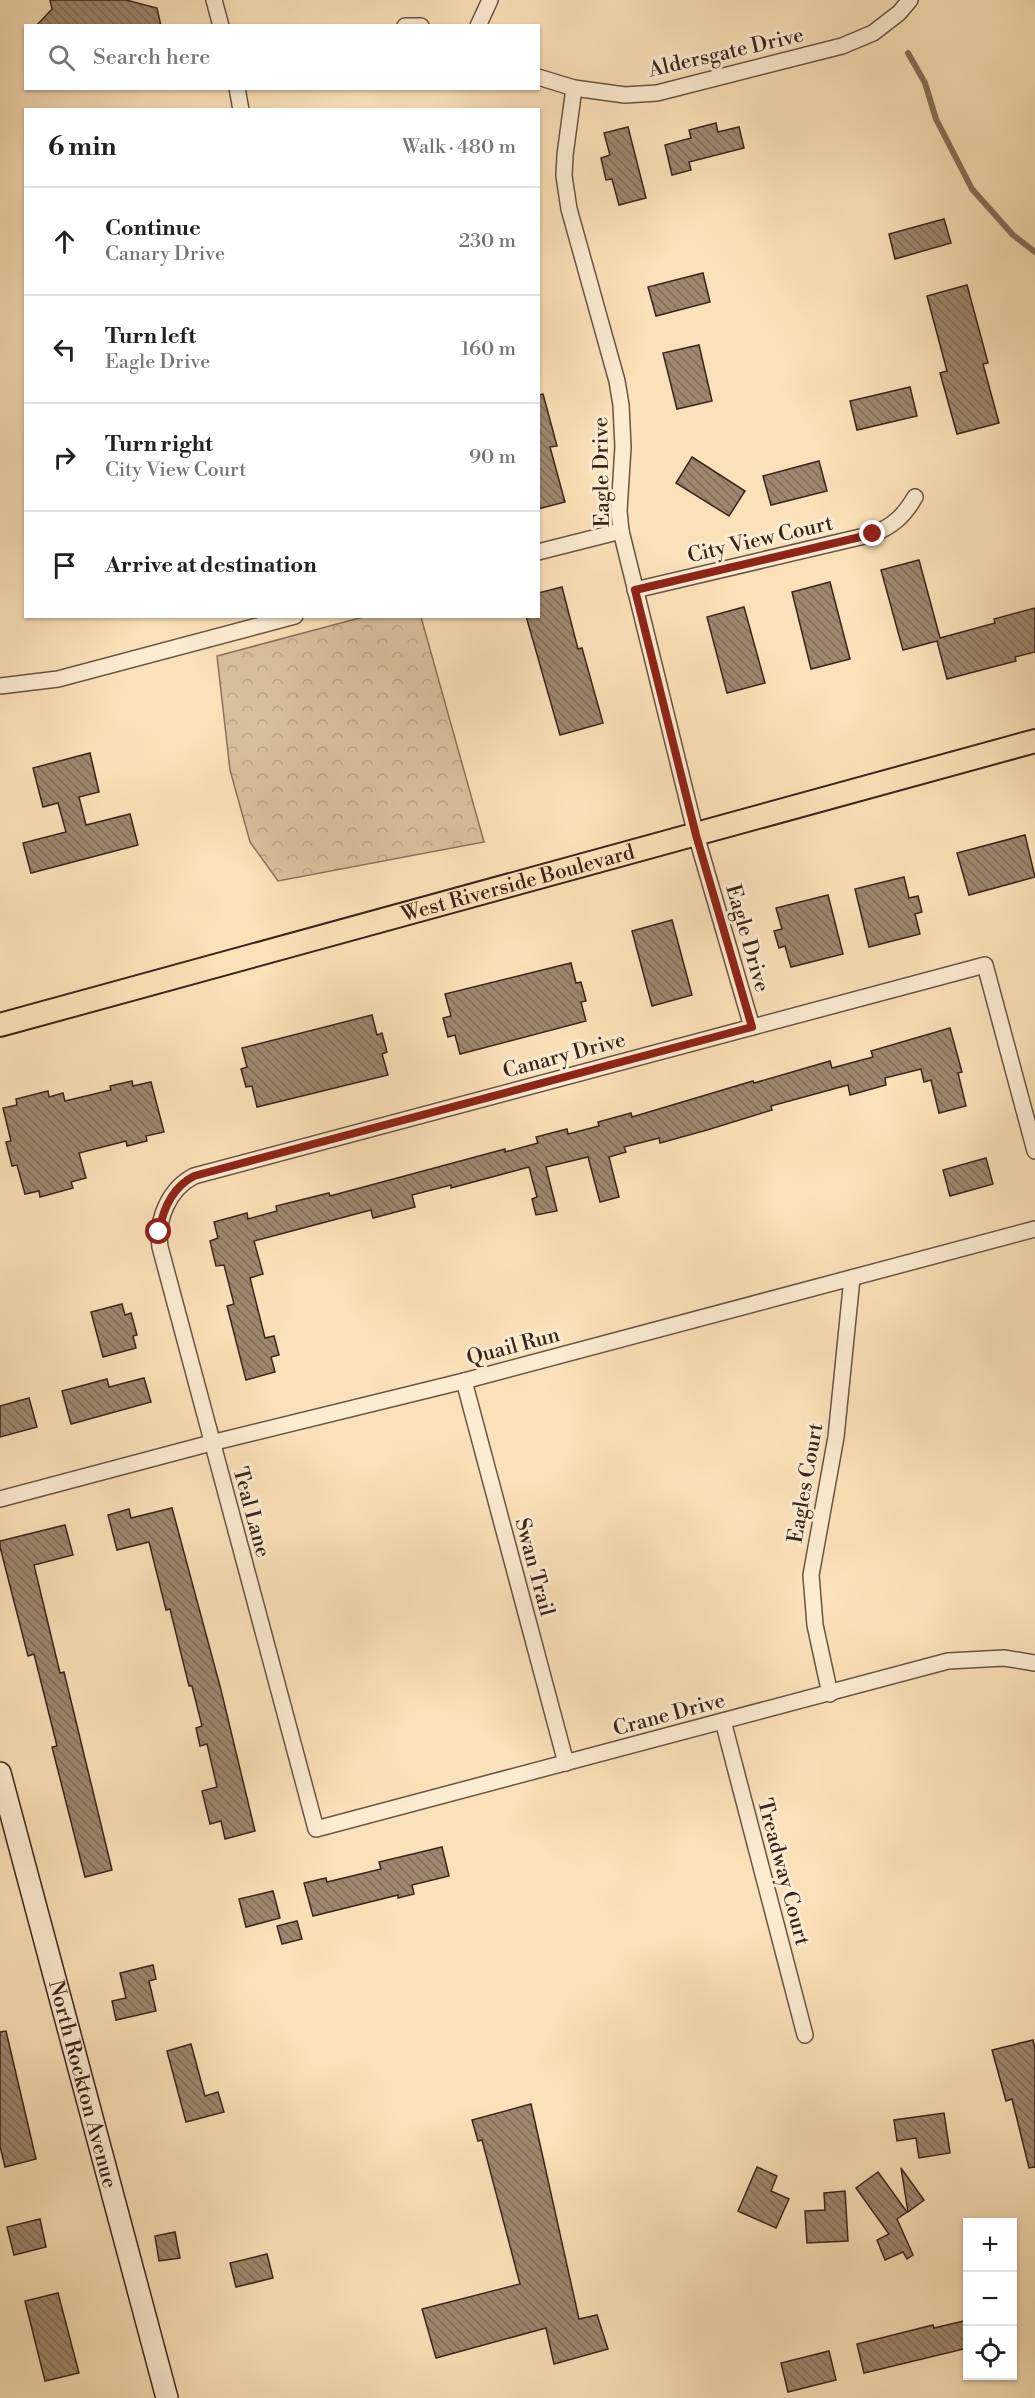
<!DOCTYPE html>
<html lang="en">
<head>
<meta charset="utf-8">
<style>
  body { margin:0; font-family:"Libre Bodoni",serif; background:#f6f6f6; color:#202124 }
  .controls { position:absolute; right:18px; bottom:18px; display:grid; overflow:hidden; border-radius:0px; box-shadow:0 2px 4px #0004 }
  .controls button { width:54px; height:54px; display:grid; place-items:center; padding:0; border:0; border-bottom:2px solid #e0e0e0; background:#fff; color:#202124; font:30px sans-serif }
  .stop { position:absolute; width:18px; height:18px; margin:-14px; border:4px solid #8f2418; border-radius:50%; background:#fff }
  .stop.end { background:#8f2418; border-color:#fff; box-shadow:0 2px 6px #0008 }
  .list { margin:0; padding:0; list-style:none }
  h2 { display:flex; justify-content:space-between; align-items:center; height:78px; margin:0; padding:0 24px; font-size:26px }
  h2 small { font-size:20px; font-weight:400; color:#757577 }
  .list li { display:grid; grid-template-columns:39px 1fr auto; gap:18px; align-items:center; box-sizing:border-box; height:108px; padding:0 24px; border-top:2px solid #e0e0e0 }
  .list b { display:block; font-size:22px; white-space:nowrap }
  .list p { margin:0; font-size:20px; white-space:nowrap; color:#757577 }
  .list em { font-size:20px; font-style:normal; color:#757577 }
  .icon { flex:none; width:33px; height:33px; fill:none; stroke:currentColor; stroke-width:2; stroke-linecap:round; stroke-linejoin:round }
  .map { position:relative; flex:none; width:1035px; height:2398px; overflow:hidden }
  .search { position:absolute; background:#fff; box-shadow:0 2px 4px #0004; left:24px; top:24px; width:516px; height:66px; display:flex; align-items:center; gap:15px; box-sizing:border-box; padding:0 21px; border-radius:0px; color:#757577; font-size:22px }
  .panel { position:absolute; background:#fff; box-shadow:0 2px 4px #0004; left:24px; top:108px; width:516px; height:510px; border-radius:0px }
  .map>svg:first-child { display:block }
  .forest { fill:url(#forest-crowns); stroke:#8a735d; stroke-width:1.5 }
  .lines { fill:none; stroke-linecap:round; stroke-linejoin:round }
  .stream { stroke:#866f5a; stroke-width:6 }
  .building { fill:url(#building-back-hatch); stroke:#3a251c; stroke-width:1.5 }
  .street-casing { stroke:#6a5443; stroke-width:18 }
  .secondary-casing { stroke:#3a251c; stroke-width:24 }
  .primary-casing { stroke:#3a251c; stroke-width:26 }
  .street { stroke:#fcecd2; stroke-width:15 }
  .secondary { stroke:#fcecd2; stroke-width:21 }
  .primary { stroke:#fbe1b9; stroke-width:22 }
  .route { stroke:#8f2418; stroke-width:8 }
  .labels { text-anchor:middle; stroke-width:6; stroke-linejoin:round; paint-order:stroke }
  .street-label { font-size:21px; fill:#3a251c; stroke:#fcecd2 }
</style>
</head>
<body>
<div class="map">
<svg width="1035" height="2398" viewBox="0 0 1035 2398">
  <defs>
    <pattern id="forest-crowns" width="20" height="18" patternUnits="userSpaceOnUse" patternTransform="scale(1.5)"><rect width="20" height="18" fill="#dac19e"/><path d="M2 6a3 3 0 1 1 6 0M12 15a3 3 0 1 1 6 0" fill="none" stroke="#bca688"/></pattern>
    <pattern id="building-back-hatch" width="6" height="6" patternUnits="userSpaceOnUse" patternTransform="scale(1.5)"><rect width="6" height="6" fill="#9e876e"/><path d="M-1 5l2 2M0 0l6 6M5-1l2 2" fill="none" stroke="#826e5a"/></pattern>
  </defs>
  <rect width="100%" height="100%" fill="#fbe1b9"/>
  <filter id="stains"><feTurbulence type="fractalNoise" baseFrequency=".00333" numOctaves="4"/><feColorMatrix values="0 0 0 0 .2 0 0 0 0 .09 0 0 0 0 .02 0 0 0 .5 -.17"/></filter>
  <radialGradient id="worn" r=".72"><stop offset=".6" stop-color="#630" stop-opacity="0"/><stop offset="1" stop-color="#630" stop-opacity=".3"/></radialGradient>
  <polygon class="forest" points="367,616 421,617 484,842 278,881 250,842 230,770 217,656"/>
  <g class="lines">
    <polyline class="stream" points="908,53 925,83 936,119 972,189 1013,235 1035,252"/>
  </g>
  <g class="building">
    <polygon points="50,0 126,0 157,8 161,26 36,26 52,9"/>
    <polygon points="716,123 718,132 739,127 744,148 689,162 691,170 672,175 665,145 691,138 689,130"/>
    <polygon points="628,127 646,198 619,205 612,179 606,180 601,158 610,155 604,133"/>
    <polygon points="944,219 951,243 895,259 889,234"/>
    <polygon points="703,273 710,302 656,316 648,287"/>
    <polygon points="967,285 988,363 983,364 999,423 957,434 940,373 947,371 927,296"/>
    <polygon points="699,345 712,401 677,409 663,353"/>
    <polygon points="910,387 917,416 857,430 850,401"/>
    <polygon points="543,394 557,446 550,447 565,502 538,509 538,395"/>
    <polygon points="692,457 745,491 729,516 676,483"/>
    <polygon points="819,461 827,491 771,505 763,476"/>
    <polygon points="919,560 940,638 995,623 994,619 1035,608 1035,652 1015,657 1016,661 947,679 937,641 903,650 881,570"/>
    <polygon points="830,582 850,659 811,669 792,592"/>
    <polygon points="562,587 578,649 582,648 603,723 560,735 526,616 538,616 538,593"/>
    <polygon points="744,607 765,683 727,693 707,617"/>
    <polygon points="90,753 99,792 79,797 86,825 130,814 138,845 31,873 23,843 66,832 58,803 43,807 33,768"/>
    <polygon points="1025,835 1035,877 969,895 957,853"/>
    <polygon points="904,877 909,898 918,896 922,912 915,914 920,934 869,947 855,889"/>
    <polygon points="828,895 843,954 791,967 785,946 779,948 774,931 782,929 776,908"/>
    <polygon points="672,920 692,995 652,1006 632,931"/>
    <polygon points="571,963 576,983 581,982 586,1001 581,1002 586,1021 460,1054 455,1035 448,1037 443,1018 451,1016 445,994"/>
    <polygon points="372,1015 377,1035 382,1033 387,1052 382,1054 388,1075 257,1107 252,1086 246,1087 241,1069 247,1067 242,1048"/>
    <polygon points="950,1028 962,1072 958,1073 966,1106 939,1113 931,1080 924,1082 921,1069 885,1078 886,1085 850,1095 848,1085 771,1106 772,1110 707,1130 660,1143 659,1138 624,1147 626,1152 609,1157 619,1197 600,1202 588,1157 546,1167 557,1211 536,1215 532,1199 537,1197 529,1167 451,1188 451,1185 412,1195 415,1207 373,1218 371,1210 254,1241 263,1274 250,1278 265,1338 274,1336 279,1355 271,1357 275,1372 246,1380 227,1306 234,1304 224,1265 216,1266 210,1241 218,1238 214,1222 247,1213 248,1219 277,1211 276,1206 329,1193 330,1196 505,1149 505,1152 538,1143 536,1137 567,1129 568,1134 599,1126 598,1122 631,1113 632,1117 753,1081 754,1083 830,1061 832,1068 873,1057 871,1051"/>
    <polygon points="132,1081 133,1086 151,1082 164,1132 146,1136 147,1141 127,1146 126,1141 79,1153 86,1178 71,1182 73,1188 40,1197 39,1191 25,1194 17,1165 12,1166 6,1142 11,1141 3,1108 17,1105 16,1099 48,1091 49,1097 63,1093 65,1101 111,1090 110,1086"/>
    <polygon points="986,1158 993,1184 950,1196 943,1170"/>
    <polygon points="122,1304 125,1315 131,1313 137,1335 133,1336 136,1348 103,1357 91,1312"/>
    <polygon points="144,1378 151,1402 71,1424 62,1391 107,1379 109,1387"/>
    <polygon points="29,1398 37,1427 0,1437 0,1406"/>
    <polygon points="172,1508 221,1690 255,1831 225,1839 221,1821 210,1824 202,1791 217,1787 214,1774 207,1744 200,1746 196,1728 202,1726 192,1686 189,1686 170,1609 166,1610 149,1542 117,1550 108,1515 129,1509 131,1518"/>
    <polygon points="65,1525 73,1555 34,1565 60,1673 64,1672 112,1870 85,1877 52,1747 57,1746 34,1654 28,1656 0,1547 0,1541"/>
    <polygon points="442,1847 449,1876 412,1885 414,1894 398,1898 398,1895 313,1916 304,1883 326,1878 327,1882 381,1869 379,1862"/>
    <polygon points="273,1891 280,1918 246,1927 239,1899"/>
    <polygon points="297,1921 302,1939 282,1944 277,1926"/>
    <polygon points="153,1965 156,1979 149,1981 156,2011 116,2020 112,2001 126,1998 120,1973"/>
    <polygon points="6,2031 36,2159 5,2167 0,2146 0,2032"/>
    <polygon points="1033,2040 1035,2049 1035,2167 1029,2168 1012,2099 1006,2101 992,2050"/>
    <polygon points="191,2044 205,2096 218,2092 224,2112 186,2122 167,2051"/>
    <polygon points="531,2104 579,2319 597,2315 608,2349 554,2364 546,2328 436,2358 422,2309 520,2284 482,2140 478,2141 472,2120"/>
    <polygon points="944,2113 950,2153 919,2158 916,2138 897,2141 894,2120"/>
    <polygon points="757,2167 777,2176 771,2191 789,2199 776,2228 738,2211"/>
    <polygon points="901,2168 924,2200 908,2212"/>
    <polygon points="878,2172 907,2212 897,2219 913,2255 907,2259 903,2252 885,2260 877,2240 889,2234 856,2188"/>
    <polygon points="845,2191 848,2241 807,2243 805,2211 825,2210 824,2193"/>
    <polygon points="40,2219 46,2247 14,2255 7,2227"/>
    <polygon points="175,2232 180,2258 159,2261 155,2236"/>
    <polygon points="267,2254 273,2278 236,2287 230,2263"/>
    <polygon points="58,2293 79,2373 45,2381 25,2301"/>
    <polygon points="968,2320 968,2348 864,2373 857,2344 933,2325 934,2328"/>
    <polygon points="829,2351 836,2380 788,2392 781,2363"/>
  </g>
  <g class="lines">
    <defs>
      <g id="street">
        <polyline points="214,0 221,26"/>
        <polyline points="405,26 421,26"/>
        <polyline points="478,26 490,0"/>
        <polyline points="538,77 574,88 625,95 657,93 842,46 873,33 899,13 910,0"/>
        <polyline points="237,88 241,110"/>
        <polyline points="574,88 565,155 564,176 569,209 617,381 621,405 623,447 619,511 621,531 696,835 752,1027"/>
        <polyline points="538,552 621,531"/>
        <path d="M 635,590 L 873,534 C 893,526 904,516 915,497"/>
        <polyline points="0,686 58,679 295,616"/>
        <path d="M 1035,1151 L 985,965 L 194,1176 C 169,1189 156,1219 160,1247 L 316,1829 L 948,1661 L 1004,1658 L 1035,1663"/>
        <polyline points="464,1381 566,1763"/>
        <polyline points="0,1499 211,1443 464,1381 1035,1229"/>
        <polyline points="830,1694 815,1625 811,1575 836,1437 852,1278"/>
        <polyline points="723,1721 805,2035"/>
      </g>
      <g id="secondary">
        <path id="s1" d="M 0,1773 L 167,2398"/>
      </g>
      <g id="primary">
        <path id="s2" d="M 0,1025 L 1035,741"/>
      </g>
    </defs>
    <use href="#street" class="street-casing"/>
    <use href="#secondary" class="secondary-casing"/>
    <use href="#primary" class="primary-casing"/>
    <use href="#street" class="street"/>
    <use href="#secondary" class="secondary"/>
    <use href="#primary" class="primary"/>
  </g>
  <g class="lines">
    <path class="route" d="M 159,1232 C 163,1208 173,1187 194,1176 L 752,1027 L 696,835 L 635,590 L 873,534"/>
  </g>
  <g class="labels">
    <g class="street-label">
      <text transform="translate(726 52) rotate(-13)" y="7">Aldersgate Drive</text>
      <text transform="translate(601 472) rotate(-91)" y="7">Eagle Drive</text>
      <text transform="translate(760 539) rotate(-13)" y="7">City View Court</text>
      <text dy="7" stroke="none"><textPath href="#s2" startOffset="537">West Riverside Boulevard</textPath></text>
      <text transform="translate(748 938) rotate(74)" y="7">Eagle Drive</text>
      <text transform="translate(564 1055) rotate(-15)" y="7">Canary Drive</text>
      <text transform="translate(513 1346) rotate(-15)" y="7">Quail Run</text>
      <text transform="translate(805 1483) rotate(-80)" y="7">Eagles Court</text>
      <text transform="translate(252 1512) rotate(75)" y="7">Teal Lane</text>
      <text transform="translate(535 1567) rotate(75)" y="7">Swan Trail</text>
      <text transform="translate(669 1714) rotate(-15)" y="7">Crane Drive</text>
      <text transform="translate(784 1872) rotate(75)" y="7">Treadway Court</text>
      <text dy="7" stroke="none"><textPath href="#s1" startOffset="322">North Rockton Avenue</textPath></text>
    </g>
  </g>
  <rect width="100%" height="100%" filter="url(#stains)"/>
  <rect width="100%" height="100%" fill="url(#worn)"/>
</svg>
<div class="controls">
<button>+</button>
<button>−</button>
<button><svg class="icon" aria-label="locate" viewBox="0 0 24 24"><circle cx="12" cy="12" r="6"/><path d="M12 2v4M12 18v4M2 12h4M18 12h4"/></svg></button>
</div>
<div class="stop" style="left:159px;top:1232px"></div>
<div class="stop end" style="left:873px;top:534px"></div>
<div class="search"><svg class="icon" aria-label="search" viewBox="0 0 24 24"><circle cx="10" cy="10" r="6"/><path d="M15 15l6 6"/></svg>Search here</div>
<section class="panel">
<h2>6 min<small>Walk · 480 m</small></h2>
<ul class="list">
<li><svg class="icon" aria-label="ahead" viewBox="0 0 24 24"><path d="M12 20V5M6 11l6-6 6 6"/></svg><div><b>Continue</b><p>Canary Drive</p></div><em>230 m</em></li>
<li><svg class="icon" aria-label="left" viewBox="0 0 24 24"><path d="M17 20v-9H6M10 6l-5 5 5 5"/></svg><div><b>Turn left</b><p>Eagle Drive</p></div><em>160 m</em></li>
<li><svg class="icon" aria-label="right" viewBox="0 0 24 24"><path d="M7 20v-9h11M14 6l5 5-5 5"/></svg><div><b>Turn right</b><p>City View Court</p></div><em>90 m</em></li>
<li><svg class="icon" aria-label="arrive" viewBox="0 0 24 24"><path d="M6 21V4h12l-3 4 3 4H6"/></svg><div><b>Arrive at destination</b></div></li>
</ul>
</section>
</div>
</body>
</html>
